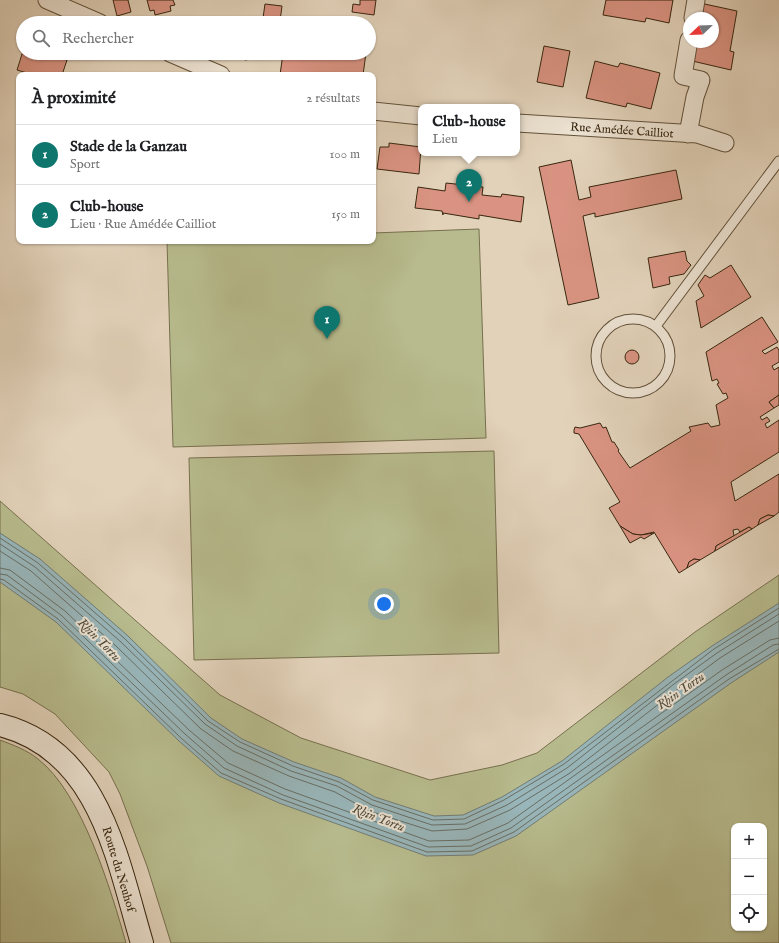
<!DOCTYPE html>
<html lang="fr">
<head>
<meta charset="utf-8">
<style>
  body { margin:0; font-family:"IM FELL English",serif; background:#f2f2f2; color:#202124 }
  .controls { position:absolute; right:12px; bottom:12px; display:grid; overflow:hidden; border-radius:8px; box-shadow:0 1px 3px #0004 }
  .controls button { width:36px; height:36px; display:grid; place-items:center; padding:0; border:0; border-bottom:1px solid #e0e0e0; background:#fff; color:#202124; font:20px sans-serif }
  .compass { position:absolute; left:683px; top:12px; width:36px; height:36px; border-radius:50%; background:#fff; box-shadow:0 1px 3px #0004; rotate:247deg }
  .you { position:absolute; left:384px; top:604px; width:14px; height:14px; margin:-10px; border:3px solid #fff; border-radius:50%; background:#1a73e8; box-shadow:0 0 0 6px #1a73e833 }
  .badge { display:grid; place-items:center; width:26px; height:26px; border-radius:50%; background:#0f766e; color:#fff; font-size:13px; font-weight:700 }
  .pin { position:absolute; translate:-50% -33px; filter:drop-shadow(0 1px 2px #0008) }
  .pin::after { content:''; position:absolute; top:21px; width:14px; height:12px; background:inherit; clip-path:polygon(0 0,100% 0,50% 100%) }
  .popup { position:absolute; left:418px; top:104px; width:102px; height:52px; box-sizing:border-box; display:grid; place-content:center; border-radius:8px; background:#fff; filter:drop-shadow(0 1px 3px #0005); font-size:13px; white-space:nowrap; color:#757577 }
  .popup b { font-size:15px; color:#202124 }
  .popup::after { content:''; position:absolute; left:50%; top:100%; margin-left:-8px; border:8px solid transparent; border-top-color:#fff }
  .list { margin:0; padding:0; list-style:none }
  h2 { display:flex; justify-content:space-between; align-items:center; height:52px; margin:0; padding:0 16px; font-size:17px }
  h2 small { font-size:13px; font-weight:400; color:#757577 }
  .list li { display:grid; grid-template-columns:26px 1fr auto; gap:12px; align-items:center; box-sizing:border-box; height:60px; padding:0 16px; border-top:1px solid #e0e0e0 }
  .list b { display:block; font-size:15px; white-space:nowrap }
  .list p { margin:0; font-size:13px; white-space:nowrap; color:#757577 }
  .list em { font-size:13px; font-style:normal; color:#757577 }
  .icon { flex:none; width:22px; height:22px; fill:none; stroke:currentColor; stroke-width:2; stroke-linecap:round; stroke-linejoin:round }
  .map { position:relative; flex:none; width:779px; height:943px; overflow:hidden }
  .search { position:absolute; background:#fff; box-shadow:0 1px 3px #0004; left:16px; top:16px; width:360px; height:44px; display:flex; align-items:center; gap:10px; box-sizing:border-box; padding:0 14px; border-radius:22px; color:#757577; font-size:15px }
  .panel { position:absolute; background:#fff; box-shadow:0 1px 3px #0004; left:16px; top:72px; width:360px; height:172px; border-radius:8px }
  .map>svg:first-child { display:block }
  .green { fill:#b7bb8d; stroke:#77704e; fill-rule:evenodd }
  .water { fill:#98b5b9; stroke:#717c75 }
  .lines { fill:none; stroke-linecap:round; stroke-linejoin:round }
  .shore { stroke:#686e64; stroke-width:1 }
  .building { fill:#da9382; stroke:#37260f }
  .lane-casing { stroke:#62513a; stroke-width:11 }
  .street-casing { stroke:#62513a; stroke-width:19 }
  .secondary-casing { stroke:#37260f; stroke-width:24 }
  .lane { stroke:#ece2d2; stroke-width:9 }
  .street { stroke:#ece2d2; stroke-width:17 }
  .secondary { stroke:#ece2d2; stroke-width:22 }
  .labels { text-anchor:middle; stroke-width:4; stroke-linejoin:round; paint-order:stroke }
  .street-label { font-size:12px; fill:#37260f; stroke:#ece2d2 }
  .water-label { font-size:13px; font-style:italic; fill:#4f4a3a; stroke:#ece2d2 }
</style>
</head>
<body>
<div class="map">
<svg width="779" height="943" viewBox="0 0 779 943">
  <rect width="100%" height="100%" fill="#e2d2ba"/>
  <filter id="stains"><feTurbulence type="fractalNoise" baseFrequency=".005" numOctaves="4"/><feColorMatrix values="0 0 0 0 .2 0 0 0 0 .09 0 0 0 0 .02 0 0 0 .5 -.17"/></filter>
  <radialGradient id="worn" r=".72"><stop offset=".6" stop-color="#630" stop-opacity="0"/><stop offset="1" stop-color="#630" stop-opacity=".3"/></radialGradient>
  <g class="green">
    <polygon points="479,229 486,438 173,447 167,241 373,241 373,233"/>
    <polygon points="494,451 499,653 194,660 189,458"/>
    <path d="M 0,501 L 220,695 L 301,738 L 430,780 L 502,765 L 537,753 L 695,632 L 779,575 L 779,943 L 171,943 L 147,866 L 120,794 L 109,772 L 55,714 L 23,694 L 0,687 ZM 734,826 L 764,826 L 764,928 L 734,928 Z"/>
    <path d="M 0,740 C 13,745 27,750 38,759 C 82,793 111,890 126,943 L 0,943 Z"/>
  </g>
  <polygon class="water" points="0,533 40,559 127,635 211,718 242,739 294,762 341,778 375,797 434,816 463,815 502,797 562,761 668,677 712,646 779,603 779,652 731,683 516,836 473,855 426,856 279,803 219,776 179,741 56,622 0,582"/>
  <g class="lines">
    <g class="shore">
      <polyline points="0,538 38,563 124,638 208,721 240,742 293,766 339,782 373,800 433,820 464,819 504,800 564,764 714,649 779,608"/>
      <polyline points="0,544 35,567 121,642 205,724 237,746 291,771 337,786 372,805 432,825 465,824 507,805 567,768 674,684 717,653 779,614"/>
      <polyline points="0,551 31,571 116,646 201,729 233,751 289,776 335,792 369,811 432,831 467,829 510,810 570,773 678,689 720,658 779,621"/>
      <polyline points="0,568 10,570 65,611 189,730 228,763 285,789 429,841 469,840 508,823 722,670 770,640 779,638"/>
      <polyline points="0,574 7,575 61,615 185,734 224,768 283,795 428,847 471,846 511,828 726,675 773,645 779,644"/>
      <polyline points="0,579 4,580 58,619 181,738 221,773 281,799 427,852 472,851 514,832 729,679 779,649"/>
    </g>
  </g>
  <g class="building">
    <polygon points="113,0 128,0 131,12 117,16"/>
    <polygon points="147,0 173,0 175,5 170,6 171,11 155,15 154,10 150,11"/>
    <polygon points="360,0 376,0 374,15 352,12 353,4 360,5"/>
    <polygon points="606,0 673,0 669,23 646,18 645,22 603,15"/>
    <polygon points="700,3 737,11 730,51 734,52 731,70 688,60 692,42 713,42 713,18 697,18"/>
    <polygon points="265,4 282,6 280,21 263,18"/>
    <polygon points="232,19 253,22 253,23 231,23"/>
    <polygon points="544,46 570,51 563,87 537,82"/>
    <polygon points="23,51 23,53 42,53 67,60 62,75 26,75 27,73 17,70"/>
    <polygon points="227,53 248,53 247,60 226,57"/>
    <polygon points="283,53 366,53 363,75 280,75"/>
    <polygon points="595,61 618,67 620,63 660,73 651,109 627,103 626,107 586,98"/>
    <polygon points="389,143 421,147 419,174 377,169 380,147 389,147"/>
    <polygon points="571,160 579,200 591,197 589,187 676,170 682,199 595,217 595,213 583,216 599,298 568,305 539,167"/>
    <polygon points="446,183 483,187 482,195 501,197 502,194 524,197 521,222 479,215 479,219 443,213 443,215 442,211 415,208 418,187 445,191"/>
    <polygon points="685,251 687,261 691,265 684,274 669,277 670,284 653,288 648,258"/>
    <polygon points="731,265 751,297 701,328 696,301 704,296 698,285 705,275 710,278"/>
    <polygon points="762,317 778,342 762,351 765,354 777,347 779,350 779,362 772,366 774,370 779,367 779,395 769,402 774,408 760,417 762,420 767,417 770,421 765,424 767,428 779,420 779,452 731,482 735,501 779,474 779,512 774,516 768,515 760,519 758,525 752,529 749,527 740,532 738,529 733,530 734,536 716,546 715,551 700,560 694,559 689,562 687,568 679,573 654,532 641,535 633,534 620,526 609,508 620,502 579,434 574,433 574,430 575,427 580,428 600,423 603,428 606,427 612,442 614,442 619,450 618,451 630,468 691,431 689,427 708,423 711,427 720,425 716,405 728,398 726,393 723,394 717,384 719,383 717,379 712,381 706,352"/>
    <circle cx="632" cy="357" r="7"/>
    <polygon points="779,395 779,405 774,408 769,402"/>
    <polygon points="768,515 774,516 758,525 760,519"/>
    <polygon points="620,526 633,534 641,535 654,533 644,539 641,537 630,543"/>
    <polygon points="749,527 752,529 715,551 716,546"/>
    <polygon points="694,559 700,560 687,568 689,562"/>
  </g>
  <g class="lines">
    <defs>
      <g id="lane">
        <circle cx="633" cy="356" r="37"/>
        <polyline points="656,326 779,161"/>
      </g>
      <g id="street">
        <polyline points="47,0 100,23"/>
        <polyline points="693,18 696,0"/>
        <polyline points="170,53 221,75"/>
        <polyline points="373,111 421,116"/>
        <polyline points="517,123 697,134 725,143"/>
        <polyline points="688,134 695,97 701,80 683,76 689,40"/>
      </g>
      <path id="secondary" d="M 0,725 C 100,750 117,859 142,943"/>
    </defs>
    <use href="#lane" class="lane-casing"/>
    <use href="#street" class="street-casing"/>
    <use href="#secondary" class="secondary-casing"/>
    <use href="#lane" class="lane"/>
    <use href="#street" class="street"/>
    <use href="#secondary" class="secondary"/>
  </g>
  <g class="labels">
    <g class="street-label">
      <text transform="translate(622 130) rotate(4)" y="4">Rue Amédée Cailliot</text>
      <text transform="translate(119 869) rotate(73)" y="4">Route du Neuhof</text>
    </g>
    <g class="water-label">
      <text transform="translate(100 639) rotate(45)" y="5">Rhin Tortu</text>
      <text transform="translate(680 690) rotate(-35)" y="5">Rhin Tortu</text>
      <text transform="translate(379 817) rotate(21)" y="5">Rhin Tortu</text>
    </g>
  </g>
  <rect width="100%" height="100%" filter="url(#stains)"/>
  <rect width="100%" height="100%" fill="url(#worn)"/>
</svg>
<div class="controls">
<button>+</button>
<button>−</button>
<button><svg class="icon" aria-label="locate" viewBox="0 0 24 24"><circle cx="12" cy="12" r="6"/><path d="M12 2v4M12 18v4M2 12h4M18 12h4"/></svg></button>
</div>
<svg class="compass" viewBox="-18 -18 36 36"><path d="M0-13l5 13h-10z" fill="#e53935"/><path d="M0 13l5-13h-10z" fill="#757577"/></svg>
<div class="you"></div>
<div class="pin badge" style="left:327px;top:339px">1</div>
<div class="pin badge" style="left:469px;top:202px">2</div>
<div class="popup"><b>Club-house</b>Lieu</div>
<div class="search"><svg class="icon" aria-label="search" viewBox="0 0 24 24"><circle cx="10" cy="10" r="6"/><path d="M15 15l6 6"/></svg>Rechercher</div>
<section class="panel">
<h2>À proximité<small>2 résultats</small></h2>
<ul class="list">
<li><span class="badge">1</span><div><b>Stade de la Ganzau</b><p>Sport</p></div><em>100 m</em></li>
<li><span class="badge">2</span><div><b>Club-house</b><p>Lieu · Rue Amédée Cailliot</p></div><em>150 m</em></li>
</ul>
</section>
</div>
</body>
</html>
